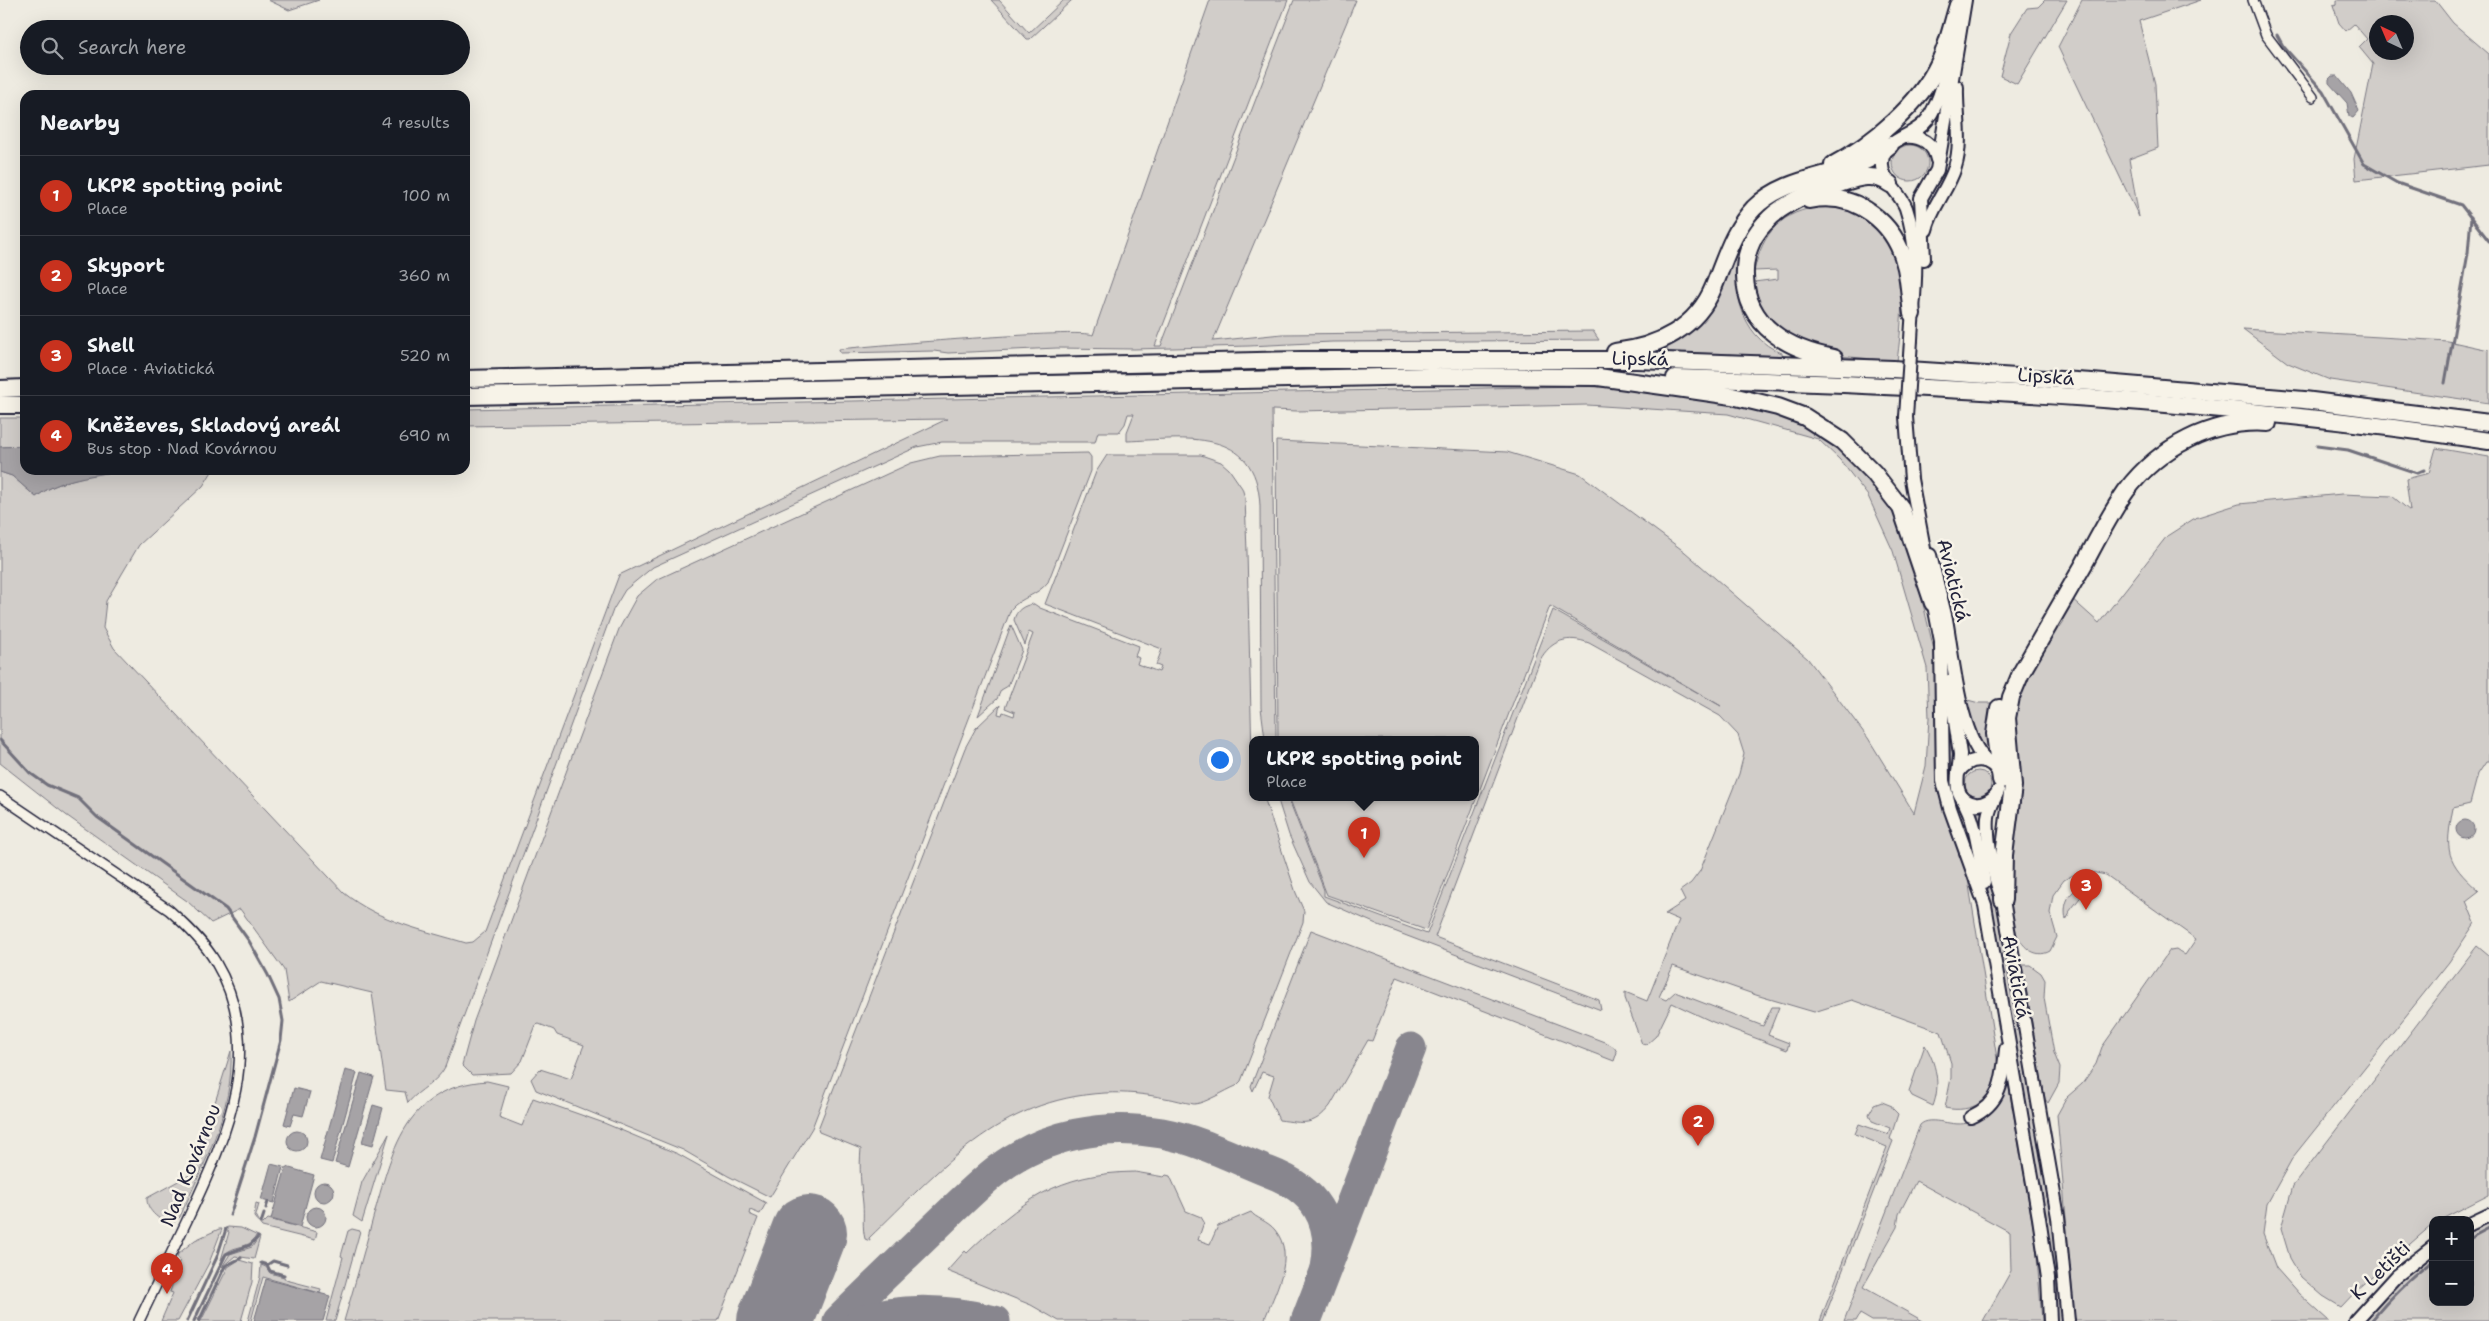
<!DOCTYPE html>
<html lang="en">
<head>
<meta charset="utf-8">
<style>
  body { margin:0; font-family:"Shantell Sans",sans-serif; background:#20242c; color:#f1f3f6 }
  .controls { position:absolute; right:15px; bottom:15px; display:grid; overflow:hidden; border-radius:10px; box-shadow:0 5px 20px #0002 }
  .controls button { width:45px; height:45px; display:grid; place-items:center; padding:0; border:0; border-bottom:1px solid #363941; background:#171b24; color:#f1f3f6; font:25px sans-serif }
  .compass { position:absolute; left:2369px; top:15px; width:45px; height:45px; border-radius:50%; background:#171b24; box-shadow:0 5px 20px #0002; rotate:316deg }
  .you { position:absolute; left:1219px; top:759px; width:18px; height:18px; margin:-12px; border:4px solid #fff; border-radius:50%; background:#1a73e8; box-shadow:0 0 0 8px #1a73e833 }
  .badge { display:grid; place-items:center; width:32px; height:32px; border-radius:50%; background:#c8321e; color:#fff; font-size:16px; font-weight:700 }
  .pin { position:absolute; translate:-50% -41px; filter:drop-shadow(0 1px 2px #0008) }
  .pin::after { content:''; position:absolute; top:26px; width:18px; height:15px; background:inherit; clip-path:polygon(0 0,100% 0,50% 100%) }
  .popup { position:absolute; left:1249px; top:736px; width:230px; height:65px; box-sizing:border-box; display:grid; place-content:center; border-radius:10px; background:#171b24; filter:drop-shadow(0 1px 4px #0005); font-size:16px; white-space:nowrap; color:#9ea1a6 }
  .popup b { font-size:19px; color:#f1f3f6 }
  .popup::after { content:''; position:absolute; left:50%; top:100%; margin-left:-10px; border:10px solid transparent; border-top-color:#171b24 }
  .list { margin:0; padding:0; list-style:none }
  h2 { display:flex; justify-content:space-between; align-items:center; height:65px; margin:0; padding:0 20px; font-size:21px }
  h2 small { font-size:16px; font-weight:400; color:#9ea1a6 }
  .list li { display:grid; grid-template-columns:32px 1fr auto; gap:15px; align-items:center; box-sizing:border-box; height:80px; padding:0 20px; border-top:1px solid #363941 }
  .list b { display:block; font-size:19px; white-space:nowrap }
  .list p { margin:0; font-size:16px; white-space:nowrap; color:#9ea1a6 }
  .list em { font-size:16px; font-style:normal; color:#9ea1a6 }
  .icon { flex:none; width:28px; height:28px; fill:none; stroke:currentColor; stroke-width:2; stroke-linecap:round; stroke-linejoin:round }
  .map { position:relative; flex:none; width:2489px; height:1321px; overflow:hidden }
  .search { position:absolute; background:#171b24; box-shadow:0 5px 20px #0002; left:20px; top:20px; width:450px; height:55px; display:flex; align-items:center; gap:12px; box-sizing:border-box; padding:0 18px; border-radius:28px; color:#9ea1a6; font-size:19px }
  .panel { position:absolute; background:#171b24; box-shadow:0 5px 20px #0002; left:20px; top:90px; width:450px; height:385px; border-radius:15px }
  .map>svg:first-child { display:block }
  .green { fill:#d1cdc9; stroke:#7a7882; fill-rule:evenodd }
  .water { fill:#a6a3a6; stroke:#716f7b }
  .lines { fill:none; stroke-linecap:round; stroke-linejoin:round }
  .stream { stroke:#716f7b; stroke-width:3 }
  .taxiway { stroke:#88868e; stroke-width:31 }
  .runway { stroke:#88868e; stroke-width:76 }
  .street-casing { stroke:#22223b; stroke-width:12 }
  .secondary-casing { stroke:#22223b; stroke-width:16 }
  .highway-casing { stroke:#22223b; stroke-width:20 }
  .street { stroke:#f7f3e8; stroke-width:9 }
  .secondary { stroke:#f7f3e8; stroke-width:12 }
  .highway { stroke:#f7f3e8; stroke-width:16 }
  .secondary-bridge-casing { stroke:#22223b; stroke-width:16; stroke-linecap:butt }
  .secondary-bridge { stroke:#f7f3e8; stroke-width:12 }
  .labels { text-anchor:middle; stroke-width:5; stroke-linejoin:round; paint-order:stroke }
  .street-label { font-size:19px; fill:#22223b; stroke:#f7f3e8 }
</style>
</head>
<body>
<div class="map">
<svg width="2489" height="1321" viewBox="0 0 2489 1321">
  <rect width="100%" height="100%" fill="#eeebe1"/>
  <filter id="ink" filterUnits="userSpaceOnUse"><feTurbulence type="fractalNoise" baseFrequency=".02" numOctaves="2"/><feDisplacementMap in="SourceGraphic" scale="10" xChannelSelector="R" yChannelSelector="G"/><feConvolveMatrix kernelMatrix="1 2 1 2 8 2 1 2 1" color-interpolation-filters="sRGB"/></filter>
  <g filter="url(#ink)">
    <g class="green">
      <polygon points="268,0 319,0 289,10"/>
      <polygon points="991,0 999,0 1029,33 1064,0 1072,0 1030,39 1027,39"/>
      <path d="M 1210,0 L 1288,0 L 1155,346 L 1161,346 L 1294,0 L 1356,0 L 1213,341 L 1282,334 L 1593,331 L 1599,340 L 1332,342 L 1249,346 L 1134,349 L 1057,348 L 948,353 L 934,351 L 840,353 L 839,349 C 868,346 1081,328 1093,335 Z"/>
      <polygon points="2045,0 2067,0 2017,84 2000,76 2011,33 2027,8 2038,7"/>
      <polygon points="2082,0 2201,0 2139,21 2155,84 2158,148 2129,159 2139,217 2058,47"/>
      <path d="M 2337,0 L 2435,0 L 2453,23 L 2489,54 L 2489,165 L 2356,180 L 2354,159 L 2373,64 L 2359,47 L 2367,39 L 2354,24 L 2346,31 L 2339,23 L 2333,5 L 2337,4 ZM 2376,22 L 2406,22 L 2406,52 L 2376,52 Z"/>
      <circle cx="1910" cy="163" r="18"/>
      <path d="M 1823,206 C 1910,214 1906,294 1897,361 L 1838,356 L 1790,341 L 1760,309 L 1754,282 L 1778,279 L 1778,270 L 1754,271 C 1763,232 1781,211 1823,206 Z"/>
      <path d="M 1738,244 L 1740,245 C 1730,284 1739,337 1782,353 L 1782,356 L 1668,352 L 1667,346 L 1673,342 Z"/>
      <polygon points="2243,329 2448,341 2489,350 2489,403 2330,380 2288,363"/>
      <path d="M 1580,386 L 1644,389 L 1741,403 L 1789,416 L 1841,448 L 1885,498 L 1902,530 L 1918,583 L 1934,650 L 1937,671 L 1936,757 L 1938,787 L 1966,867 L 1999,1071 C 1995,1100 1972,1114 1945,1108 L 1951,1078 L 1951,1063 L 1941,1032 L 1852,1000 L 1814,1012 L 1756,995 L 1673,966 L 1659,997 L 1666,1000 L 1675,992 L 1763,1026 L 1772,1007 L 1779,1007 L 1768,1035 L 1789,1043 L 1787,1050 L 1713,1022 L 1672,1003 L 1656,1036 L 1646,1045 L 1642,1044 L 1625,998 L 1625,992 L 1647,1001 L 1679,920 L 1665,914 L 1685,901 L 1680,891 L 1691,883 L 1700,871 L 1739,774 L 1744,754 L 1738,735 L 1720,716 L 1589,643 C 1568,635 1551,640 1540,660 L 1435,937 L 1599,1000 L 1601,1010 L 1381,926 L 1326,902 L 1310,882 L 1289,835 L 1277,797 L 1288,797 L 1324,890 L 1324,896 L 1427,934 L 1553,610 L 1721,706 L 1550,606 L 1426,930 L 1327,895 L 1289,797 L 1475,797 L 1475,739 L 1278,739 L 1276,441 L 1507,452 L 1580,474 L 1685,552 L 1808,659 L 1868,738 L 1914,813 L 1926,766 L 1929,718 L 1927,668 L 1893,551 L 1868,496 L 1840,460 L 1818,439 L 1728,414 L 1587,405 L 1297,411 L 1272,410 L 1276,739 L 1265,739 L 1261,708 L 1260,506 C 1257,425 1184,439 1127,441 L 1127,432 L 1134,414 L 1128,414 L 1125,424 L 1119,432 L 1098,432 L 1095,442 L 942,442 L 917,447 L 653,567 L 625,590 L 613,610 L 445,1067 C 437,1083 419,1089 408,1103 L 405,1092 L 386,1090 L 372,993 L 321,981 L 289,1002 L 284,970 L 240,909 L 211,923 L 187,901 L 66,815 L 0,763 L 0,472 L 12,476 L 36,497 C 76,465 163,470 213,470 L 203,486 L 139,545 L 106,601 L 103,628 L 114,648 L 344,893 C 380,922 423,930 466,943 L 473,942 L 485,932 L 619,575 L 947,419 L 465,426 L 465,409 Z"/>
      <polygon points="0,418 25,418 25,446 0,447"/>
      <path d="M 2436,448 L 2489,457 L 2489,762 L 2486,762 L 2478,774 L 2470,804 L 2453,808 C 2445,851 2445,861 2479,891 L 2466,901 L 2475,923 L 2449,962 L 2293,1157 L 2267,1204 L 2263,1234 L 2276,1268 L 2299,1294 L 2329,1321 L 2075,1321 L 2057,1115 L 2067,1097 L 2082,1084 L 2096,1064 L 2102,1047 L 2170,950 L 2176,949 L 2185,955 L 2196,939 L 2106,875 L 2086,871 L 2075,874 L 2064,880 L 2053,895 L 2050,913 L 2057,937 L 2050,951 C 2035,960 2020,945 2016,931 C 2001,881 2009,823 2011,771 C 2011,747 2009,718 2017,695 C 2024,674 2044,645 2055,625 L 2060,627 L 2064,621 L 2059,618 L 2070,597 L 2099,623 L 2167,536 L 2195,518 L 2239,504 L 2342,494 L 2392,496 L 2410,511 L 2406,479 L 2429,473 Z"/>
      <path d="M 1088,453 L 1091,457 L 1091,471 L 1048,582 C 1037,596 1021,597 1011,609 L 812,1128 L 770,1197 L 728,1176 L 683,1150 L 536,1090 L 531,1079 L 540,1069 L 571,1079 L 584,1045 L 557,1035 L 554,1030 L 539,1024 L 536,1025 L 522,1061 L 511,1073 L 472,1075 L 462,1065 L 474,1021 L 619,629 L 637,596 L 656,580 L 911,463 L 940,456 Z"/>
      <path d="M 1107,455 L 1201,455 L 1221,462 L 1229,469 L 1242,488 L 1245,498 L 1247,552 L 1253,797 L 1264,797 L 1296,893 L 1304,911 L 1303,922 L 1241,1081 L 1236,1086 C 1226,1090 1204,1104 1194,1104 C 1185,1103 1174,1099 1165,1098 C 1145,1094 1125,1092 1105,1093 C 997,1099 941,1169 869,1238 L 870,1241 L 865,1239 C 862,1227 864,1216 863,1204 C 861,1185 859,1168 861,1149 L 819,1132 L 818,1129 L 965,748 L 976,728 L 1000,705 L 998,714 L 1002,715 L 1003,712 L 1014,716 L 1015,712 L 1005,708 L 1033,634 L 1029,632 L 1025,645 L 1014,620 C 1016,610 1024,605 1034,604 L 1040,608 L 1139,646 L 1135,656 L 1139,658 L 1137,664 L 1159,672 L 1161,667 L 1156,665 L 1162,649 L 1045,604 L 1096,472 Z"/>
      <polygon points="1011,625 1022,650 1008,686 1001,690 997,699 978,716"/>
      <polygon points="1964,699 1979,703 1992,703 1994,705 1990,758 1980,748"/>
      <polygon points="1947,715 1949,715 1955,766 1951,775 1951,789 1962,809 1971,834 1974,857 1949,792"/>
      <circle cx="1978" cy="784" r="13"/>
      <polygon points="1978,812 1983,813 1983,825 2052,1223 2061,1321 2056,1321 2052,1262 1982,853"/>
      <path d="M 2090,885 L 2069,912 L 2070,913 L 2066,920 C 2062,901 2071,887 2090,885 Z"/>
      <path d="M 1311,930 L 1607,1043 L 1614,1047 L 1617,1052 L 1614,1061 L 1397,977 L 1372,1041 L 1368,1040 L 1330,1106 C 1313,1127 1304,1123 1279,1120 L 1268,1096 L 1274,1076 L 1262,1072 L 1253,1091 L 1251,1086 Z"/>
      <polygon points="2477,946 2489,956 2489,1195 2440,1220 2433,1220 2433,1224 2357,1290 2341,1307 2323,1296 2301,1277 2290,1258 2281,1228 2293,1186"/>
      <polygon points="2022,965 2030,965 2041,973 2045,980 2044,998 2054,1053 2060,1068 2059,1083 2048,1103 2045,1099"/>
      <path d="M 1925,1045 C 1936,1063 1941,1085 1933,1106 L 1912,1096 L 1909,1091 Z"/>
      <path d="M 231,1051 C 234,1110 203,1165 180,1217 L 174,1222 C 161,1224 146,1210 147,1198 L 193,1173 Z"/>
      <path d="M 487,1081 L 508,1086 L 499,1117 L 522,1126 L 533,1098 L 604,1123 L 678,1154 L 766,1203 L 760,1214 L 750,1210 L 749,1214 L 758,1218 L 718,1321 L 344,1321 C 354,1287 364,1252 373,1218 C 392,1152 404,1087 487,1081 Z"/>
      <path d="M 2008,1082 L 2036,1244 L 2042,1321 L 1983,1321 L 2011,1271 L 2010,1232 L 1916,1181 L 1899,1214 L 1897,1227 L 1863,1287 L 1923,1321 L 1872,1321 L 1860,1314 L 1856,1321 L 1844,1321 L 1920,1125 C 1931,1114 1954,1129 1970,1122 C 1982,1117 1997,1092 2008,1082 Z"/>
      <polygon points="1882,1102 1892,1106 1892,1108 1898,1114 1890,1139 1893,1141 1823,1321 1820,1321 1887,1147 1855,1134 1859,1124 1888,1134 1890,1128 1872,1121 1869,1114 1874,1105"/>
      <polygon points="389,1134 362,1222 353,1216 362,1182"/>
      <path d="M 1135,1172 L 1164,1177 L 1166,1175 L 1170,1176 L 1186,1211 L 1201,1217 L 1204,1222 L 1198,1240 L 1210,1244 L 1218,1226 L 1251,1212 C 1255,1218 1268,1221 1275,1230 C 1297,1257 1274,1293 1264,1321 L 1059,1321 L 1031,1305 L 947,1271 L 965,1251 L 967,1253 C 1021,1201 1058,1173 1135,1172 Z"/>
      <polygon points="256,1203 259,1204 256,1215 260,1223 263,1224 268,1219 317,1232 315,1240 262,1227 254,1217"/>
      <polygon points="2489,1222 2489,1321 2364,1321 2400,1280 2433,1254 2433,1302 2470,1302 2470,1231"/>
      <path d="M 228,1227 L 241,1228 L 258,1236 L 260,1237 L 254,1259 L 235,1256 L 222,1267 L 230,1254 L 252,1247 L 259,1237 L 256,1236 C 248,1252 230,1242 221,1260 L 229,1232 L 224,1229 Z"/>
      <polygon points="219,1229 222,1229 209,1263 178,1321 161,1321 173,1293 170,1292 180,1259 177,1257 178,1254 195,1240"/>
      <polygon points="352,1229 360,1231 335,1321 326,1321 343,1257 341,1256 348,1231"/>
      <polygon points="239,1260 253,1264 252,1282 241,1321 201,1321 228,1267"/>
      <polygon points="261,1265 266,1267 270,1273 284,1277 286,1280 321,1289 320,1293 263,1277 251,1321 248,1321 260,1277"/>
    </g>
    <g class="water">
      <polygon points="2332,76 2337,76 2351,93 2359,111 2353,118 2349,116 2347,103 2329,83 2329,79"/>
      <path d="M 25,446 L 25,470 L 123,470 C 94,476 60,478 36,497 L 12,476 L 0,472 L 0,447 Z"/>
      <circle cx="2465" cy="829" r="9"/>
      <polygon points="345,1070 357,1073 332,1163 320,1160"/>
      <polygon points="361,1073 374,1077 348,1167 335,1163"/>
      <polygon points="294,1088 310,1092 303,1116 294,1114 290,1126 284,1124"/>
      <polygon points="373,1105 383,1108 373,1145 362,1142"/>
      <circle cx="297" cy="1141" r="10"/>
      <polygon points="271,1164 283,1167 274,1203 261,1200"/>
      <polygon points="286,1167 314,1175 300,1227 271,1219"/>
      <circle cx="324" cy="1192" r="10"/>
      <circle cx="316" cy="1217" r="10"/>
      <polygon points="266,1279 330,1296 323,1321 254,1321"/>
    </g>
    <g class="lines">
      <g class="stream">
        <polyline points="2277,35 2283,46 2323,91 2364,164 2397,183 2461,205 2489,241"/>
        <polyline points="2445,383 2468,253 2471,217"/>
        <polyline points="2317,446 2348,450 2417,473 2424,470"/>
        <polyline points="0,740 30,773 47,785 78,798 97,817 226,909 249,941 268,975 279,999 283,1021 281,1040 255,1137 230,1215"/>
        <polyline points="266,1208 268,1202"/>
        <polyline points="261,1223 264,1214"/>
        <polyline points="2470,1238 2489,1228"/>
        <polyline points="261,1263 267,1265 273,1261 287,1265"/>
        <polyline points="267,1265 270,1271 284,1275"/>
        <polyline points="187,1321 217,1257 226,1229"/>
        <polyline points="194,1321 226,1254 250,1245 258,1237"/>
        <polyline points="199,1321 225,1266 241,1258"/>
        <path d="M 2371,1321 C 2390,1298 2409,1278 2433,1261"/>
      </g>
      <g class="taxiway">
        <path d="M 838,1321 C 869,1290 901,1260 933,1229 C 954,1209 974,1188 997,1170 C 1045,1134 1104,1123 1162,1133 C 1199,1140 1234,1158 1269,1172 C 1314,1189 1335,1219 1326,1268"/>
        <path d="M 861,1321 C 905,1306 951,1310 995,1321"/>
        <polyline points="1306,1321 1411,1048"/>
      </g>
      <polyline class="runway" points="775,1321 809,1233"/>
      <defs>
        <g id="street">
          <polyline points="2253,0 2266,35 2313,97"/>
          <path d="M 0,796 L 169,910 C 186,925 203,941 215,961 C 266,1046 228,1133 190,1214 C 173,1250 156,1285 139,1321"/>
        </g>
        <g id="secondary">
          <path d="M 1904,137 C 1921,135 1934,144 1937,160"/>
          <path d="M 1926,230 C 1931,207 1948,190 1955,167 C 1963,142 1956,113 1957,87"/>
          <polyline points="1924,259 1921,198 1937,170 1965,0"/>
          <path d="M 1911,340 C 1913,293 1922,256 1906,208 C 1900,192 1880,179 1882,162 C 1884,137 1914,138 1927,120 C 1942,99 1947,70 1952,44"/>
          <polyline points="1906,417 1911,479 1927,565"/>
          <path d="M 1930,555 C 1935,576 1941,598 1946,619 C 1953,656 1959,738 1988,762"/>
          <polyline points="1932,595 1943,651"/>
          <polyline points="1941,644 1943,781 1950,808 1985,905 2039,1218 2048,1278 2050,1321"/>
          <path d="M 1949,681 L 1960,754 C 1960,771 1948,799 1975,804 C 1983,805 1990,801 1996,795"/>
          <path d="M 1958,773 C 1969,756 1992,755 2000,777"/>
          <path d="M 1998,791 C 1994,800 1989,808 1988,817 C 1986,839 1994,880 2003,900 L 2058,1217 L 2068,1321"/>
          <path d="M 1961,796 C 1977,822 1979,853 1984,882"/>
          <path d="M 1971,1117 C 2002,1103 2003,1078 2006,1049"/>
          <polyline points="2470,1224 2489,1215"/>
          <polyline points="2355,1321 2396,1276 2433,1247"/>
        </g>
        <g id="highway">
          <path d="M 1833,165 C 1872,145 1920,104 1939,63 C 1948,45 1952,24 1958,5"/>
          <path d="M 1809,200 C 1856,191 1896,222 1906,268 C 1909,283 1910,299 1912,314"/>
          <path d="M 1615,352 C 1658,347 1697,328 1714,286 C 1725,259 1733,230 1754,208 C 1792,170 1851,180 1890,145"/>
          <path d="M 1834,358 C 1790,350 1746,327 1745,276 C 1744,257 1751,238 1764,224 C 1782,203 1810,193 1836,185 C 1855,179 1872,171 1890,184"/>
          <path d="M 1675,378 C 1947,386 2220,401 2489,441"/>
          <polyline points="465,379 1302,360 1636,360 1893,369 2092,382 2304,400 2489,423"/>
          <polyline points="0,389 25,388"/>
          <polyline points="465,396 1429,376 1598,377 1670,387 1732,396 1778,407 1805,417 1842,441 1874,473 1901,508 1933,603"/>
          <polyline points="0,405 25,405"/>
          <polyline points="1999,708 1995,734 2001,780"/>
          <path d="M 2003,900 L 2004,855 L 2013,786 L 2007,718 L 2011,697 L 2021,673 C 2042,637 2063,600 2084,564 C 2097,540 2110,514 2126,491 C 2159,447 2212,419 2268,423"/>
        </g>
      </defs>
      <use href="#street" class="street-casing"/>
      <use href="#secondary" class="secondary-casing"/>
      <use href="#highway" class="highway-casing"/>
      <use href="#street" class="street"/>
      <use href="#secondary" class="secondary"/>
      <use href="#highway" class="highway"/>
      <defs>
        <polyline id="secondary-bridge" points="1906,417 1911,340"/>
      </defs>
      <use href="#secondary-bridge" class="secondary-bridge-casing"/>
      <use href="#secondary-bridge" class="secondary-bridge"/>
    </g>
  </g>
  <g class="labels">
    <g class="street-label">
      <text transform="translate(1640 358) rotate(1)" y="7">Lipská</text>
      <text transform="translate(2046 376) rotate(4)" y="7">Lipská</text>
      <text transform="translate(1954 580) rotate(76)" y="7">Aviatická</text>
      <text transform="translate(2017 977) rotate(80)" y="7">Aviatická</text>
      <text transform="translate(190 1165) rotate(-68)" y="7">Nad Kovárnou</text>
      <text transform="translate(2380 1270) rotate(-44)" y="7">K Letišti</text>
    </g>
  </g>
</svg>
<div class="controls">
<button>+</button>
<button>−</button>
</div>
<svg class="compass" viewBox="-18 -18 36 36"><path d="M0-13l5 13h-10z" fill="#e53935"/><path d="M0 13l5-13h-10z" fill="#9ea1a6"/></svg>
<div class="you"></div>
<div class="pin badge" style="left:1364px;top:858px">1</div>
<div class="popup"><b>LKPR spotting point</b>Place</div>
<div class="pin badge" style="left:1698px;top:1146px">2</div>
<div class="pin badge" style="left:2086px;top:910px">3</div>
<div class="pin badge" style="left:167px;top:1294px">4</div>
<div class="search"><svg class="icon" aria-label="search" viewBox="0 0 24 24"><circle cx="10" cy="10" r="6"/><path d="M15 15l6 6"/></svg>Search here</div>
<section class="panel">
<h2>Nearby<small>4 results</small></h2>
<ul class="list">
<li><span class="badge">1</span><div><b>LKPR spotting point</b><p>Place</p></div><em>100 m</em></li>
<li><span class="badge">2</span><div><b>Skyport</b><p>Place</p></div><em>360 m</em></li>
<li><span class="badge">3</span><div><b>Shell</b><p>Place · Aviatická</p></div><em>520 m</em></li>
<li><span class="badge">4</span><div><b>Kněževes, Skladový areál</b><p>Bus stop · Nad Kovárnou</p></div><em>690 m</em></li>
</ul>
</section>
</div>
</body>
</html>
